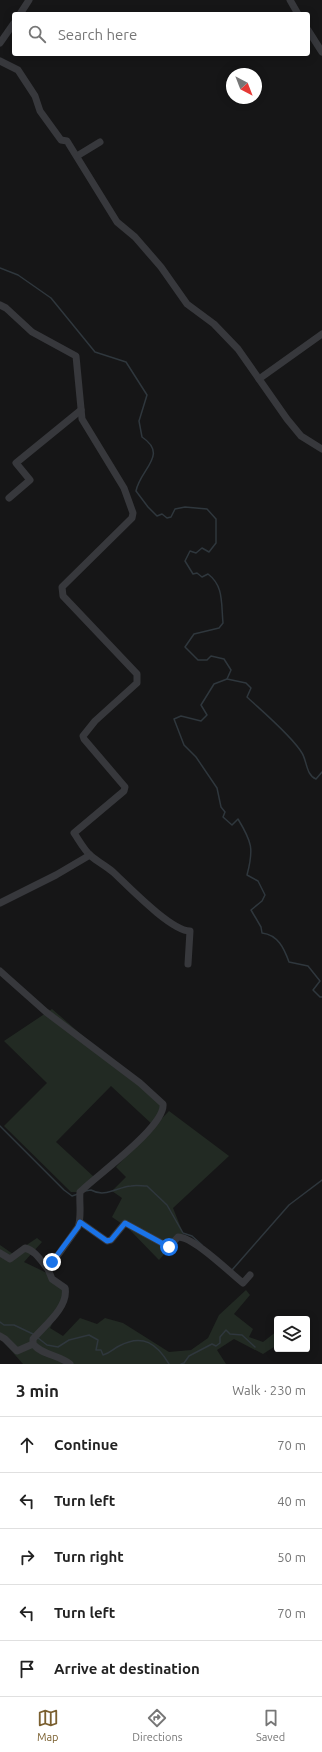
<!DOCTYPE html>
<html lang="en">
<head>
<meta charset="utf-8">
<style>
  body { margin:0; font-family:Ubuntu,sans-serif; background:#f6f6f6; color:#222 }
  .controls { position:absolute; right:12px; bottom:12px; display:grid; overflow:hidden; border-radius:4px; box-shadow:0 2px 10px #0003 }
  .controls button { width:36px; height:36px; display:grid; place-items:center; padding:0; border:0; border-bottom:1px solid #e0e0e0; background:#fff; color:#222; font:20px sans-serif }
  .compass { position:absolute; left:226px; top:68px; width:36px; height:36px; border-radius:50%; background:#fff; box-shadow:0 2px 10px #0003; rotate:138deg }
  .stop { position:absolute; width:12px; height:12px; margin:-9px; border:3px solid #1a73e8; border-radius:50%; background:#fff }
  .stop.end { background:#1a73e8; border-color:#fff; box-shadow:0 1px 4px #0008 }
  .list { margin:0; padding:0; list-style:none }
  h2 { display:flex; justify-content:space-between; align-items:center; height:52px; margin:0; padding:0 16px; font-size:17px }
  h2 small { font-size:13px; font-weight:400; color:#767676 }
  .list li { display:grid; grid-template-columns:26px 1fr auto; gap:12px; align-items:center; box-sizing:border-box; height:56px; padding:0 16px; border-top:1px solid #e0e0e0 }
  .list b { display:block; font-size:15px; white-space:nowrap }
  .list em { font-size:13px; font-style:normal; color:#767676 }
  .icon { flex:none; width:22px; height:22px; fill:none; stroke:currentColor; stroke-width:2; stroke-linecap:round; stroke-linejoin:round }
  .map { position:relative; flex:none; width:322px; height:1364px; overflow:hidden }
  .search { position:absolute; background:#fff; box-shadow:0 2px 10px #0003; left:12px; right:12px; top:12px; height:44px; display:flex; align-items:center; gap:10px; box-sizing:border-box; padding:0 14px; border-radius:4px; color:#767676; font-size:15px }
  .sheet { height:332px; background:#fff }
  nav { display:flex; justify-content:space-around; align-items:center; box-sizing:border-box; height:56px; border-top:1px solid #e0e0e0; background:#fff; font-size:11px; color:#767676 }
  nav a { display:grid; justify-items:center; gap:2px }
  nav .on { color:#7a5f2f }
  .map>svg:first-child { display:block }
  .green { fill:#222a23 }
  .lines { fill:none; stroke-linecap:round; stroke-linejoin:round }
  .stream { stroke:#2f373d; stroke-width:1.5 }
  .minor { stroke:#37383c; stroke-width:7 }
  .route { stroke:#1a73e8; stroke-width:5 }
</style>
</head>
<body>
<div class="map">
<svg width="322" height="1364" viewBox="0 0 322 1364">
  <rect width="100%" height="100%" fill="#161617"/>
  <g class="green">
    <polygon points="52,1009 162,1105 153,1125 111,1086 56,1142 94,1177 78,1192 71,1192 4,1126 47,1083 4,1041"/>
    <polygon points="169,1111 229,1156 173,1208 183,1233 159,1260 128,1228 112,1217 122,1198 112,1191 126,1177 116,1167"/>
    <polygon points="37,1238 42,1242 24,1262 49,1274 69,1288 50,1328 63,1336 80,1318 97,1324 105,1318 123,1323 169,1352 191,1350 208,1338 219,1315 246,1290 250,1295 234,1314 253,1329 249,1337 263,1342 277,1331 277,1345 263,1354 234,1339 217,1350 226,1364 23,1364 0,1338 0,1245 13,1254"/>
  </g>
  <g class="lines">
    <g class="stream">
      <path d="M 0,268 L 18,275 L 51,298 L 95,352 L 126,362 L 147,395 L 139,421 L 142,437 C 169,455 140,469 136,491 L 148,507 L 157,516 L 162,514 L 167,518 L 171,517 L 175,509 L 185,507 L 207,509 L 216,519 L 216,543 L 209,552 L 202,548 L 196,553 L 190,551 L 185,561 L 193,574 L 197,573 L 202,577 L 208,574 C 224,586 221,603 223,623 L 219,628 L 194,634 L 185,647 L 198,660 L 207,660 L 211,656 L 224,659 L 231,670 L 227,679 L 214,684 L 201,705 L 207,715 L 201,721 L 181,716 L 174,719 L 184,745 L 196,757 L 217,788 L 221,807 L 225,812 L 223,817 L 232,825 L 238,819 C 252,842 254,849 247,875 L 258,881 L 265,895 L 262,901 L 251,910 L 261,927 L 262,933 C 278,935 284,948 289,962 L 308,966 L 320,981 L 313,990 L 320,997 L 322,997"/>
      <path d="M 227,679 L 246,683 L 251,688 L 247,697 C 262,711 292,736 302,753 C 307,761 306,775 316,779 L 322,772"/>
      <polyline points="0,1126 64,1190 72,1196 78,1194"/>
      <path d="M 85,1191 L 91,1190 C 105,1198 117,1187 131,1186 C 136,1185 142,1186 147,1186 L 167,1205 L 183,1233 L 192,1236 L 202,1245"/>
      <polyline points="232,1270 289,1205 322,1180"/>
      <polyline points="0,1322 4,1325 14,1325 33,1334"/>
      <path d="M 38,1338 L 47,1345 L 58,1347 L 69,1340 L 89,1335 L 98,1340 L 96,1350 L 101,1350 L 103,1355 C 110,1353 113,1349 119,1346 C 143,1333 157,1344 169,1364"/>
      <polyline points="181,1364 184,1363 189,1356 212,1344 216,1346 220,1343 220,1337 226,1330 230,1334 242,1335 255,1347"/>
    </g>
    <g class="minor">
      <polyline points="290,0 298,14"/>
      <polyline points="20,14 29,0"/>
      <polyline points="308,30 322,52"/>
      <polyline points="0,43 14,23"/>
      <polyline points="0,61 18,70 35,96 40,111 61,140 67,141 117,222 135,237 161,267 187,304 214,324 238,349 287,419 301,436 322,449"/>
      <polyline points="77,156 100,142"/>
      <path d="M 0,305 L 6,308 L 32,332 L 76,356 L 82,419 L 124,488 L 133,513 L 132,518 L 62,587 L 63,596 L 137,674 L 137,683 L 95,721 L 83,736 L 84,739 L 125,787 L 124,791 L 74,833 C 79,840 84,850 91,856 C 98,862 106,866 113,872 C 128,886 171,931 190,931 L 188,964"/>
      <polyline points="259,379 322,334"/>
      <polyline points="9,498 30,480 16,463 81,410"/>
      <polyline points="0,903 56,875 90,855"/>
      <path d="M 0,971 L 46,1012 L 140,1083 L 163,1104 C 166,1126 96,1176 80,1192 C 79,1204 82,1216 78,1227 L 48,1269 L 52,1279 L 65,1288 C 69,1307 44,1326 33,1339 L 33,1344 C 42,1355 59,1355 70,1364"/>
      <path d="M 80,1222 L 107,1241 L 111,1240 L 125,1223 L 169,1247 L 178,1237 C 194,1237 229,1272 243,1283 L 250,1275"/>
      <path d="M 0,1253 L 10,1259 L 25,1248 C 36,1251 41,1261 48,1269"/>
      <polyline points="0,1336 5,1339 17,1351 33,1344"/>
    </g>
  </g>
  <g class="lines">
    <polyline class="route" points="52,1262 78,1227 80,1222 107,1241 111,1240 125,1223 169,1247"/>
  </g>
</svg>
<div class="controls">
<button><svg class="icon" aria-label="layers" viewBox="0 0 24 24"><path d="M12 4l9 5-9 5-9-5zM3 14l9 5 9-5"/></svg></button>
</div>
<svg class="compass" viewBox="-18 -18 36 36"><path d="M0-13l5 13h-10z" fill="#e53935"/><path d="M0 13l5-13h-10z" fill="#767676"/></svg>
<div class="stop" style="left:169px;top:1247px"></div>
<div class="stop end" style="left:52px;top:1262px"></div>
<div class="search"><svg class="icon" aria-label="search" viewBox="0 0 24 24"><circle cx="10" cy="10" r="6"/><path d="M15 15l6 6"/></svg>Search here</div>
</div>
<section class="sheet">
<h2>3 min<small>Walk · 230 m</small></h2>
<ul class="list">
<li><svg class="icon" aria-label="ahead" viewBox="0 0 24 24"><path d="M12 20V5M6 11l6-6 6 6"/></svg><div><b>Continue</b></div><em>70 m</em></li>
<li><svg class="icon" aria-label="left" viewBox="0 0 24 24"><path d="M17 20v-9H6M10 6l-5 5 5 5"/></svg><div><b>Turn left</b></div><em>40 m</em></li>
<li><svg class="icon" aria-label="right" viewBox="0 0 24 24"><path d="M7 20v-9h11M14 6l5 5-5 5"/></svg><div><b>Turn right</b></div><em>50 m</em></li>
<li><svg class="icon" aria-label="left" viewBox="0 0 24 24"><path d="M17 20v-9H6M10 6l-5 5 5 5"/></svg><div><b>Turn left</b></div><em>70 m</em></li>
<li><svg class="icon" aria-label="arrive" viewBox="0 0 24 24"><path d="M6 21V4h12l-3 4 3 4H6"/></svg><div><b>Arrive at destination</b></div></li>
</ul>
</section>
<nav>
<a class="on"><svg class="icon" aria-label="map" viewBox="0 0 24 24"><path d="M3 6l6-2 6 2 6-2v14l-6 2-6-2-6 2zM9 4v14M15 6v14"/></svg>Map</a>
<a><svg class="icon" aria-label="directions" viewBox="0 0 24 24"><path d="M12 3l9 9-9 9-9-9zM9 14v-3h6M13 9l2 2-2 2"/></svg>Directions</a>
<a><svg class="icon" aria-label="saved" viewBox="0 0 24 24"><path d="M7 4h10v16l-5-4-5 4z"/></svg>Saved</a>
</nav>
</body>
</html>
